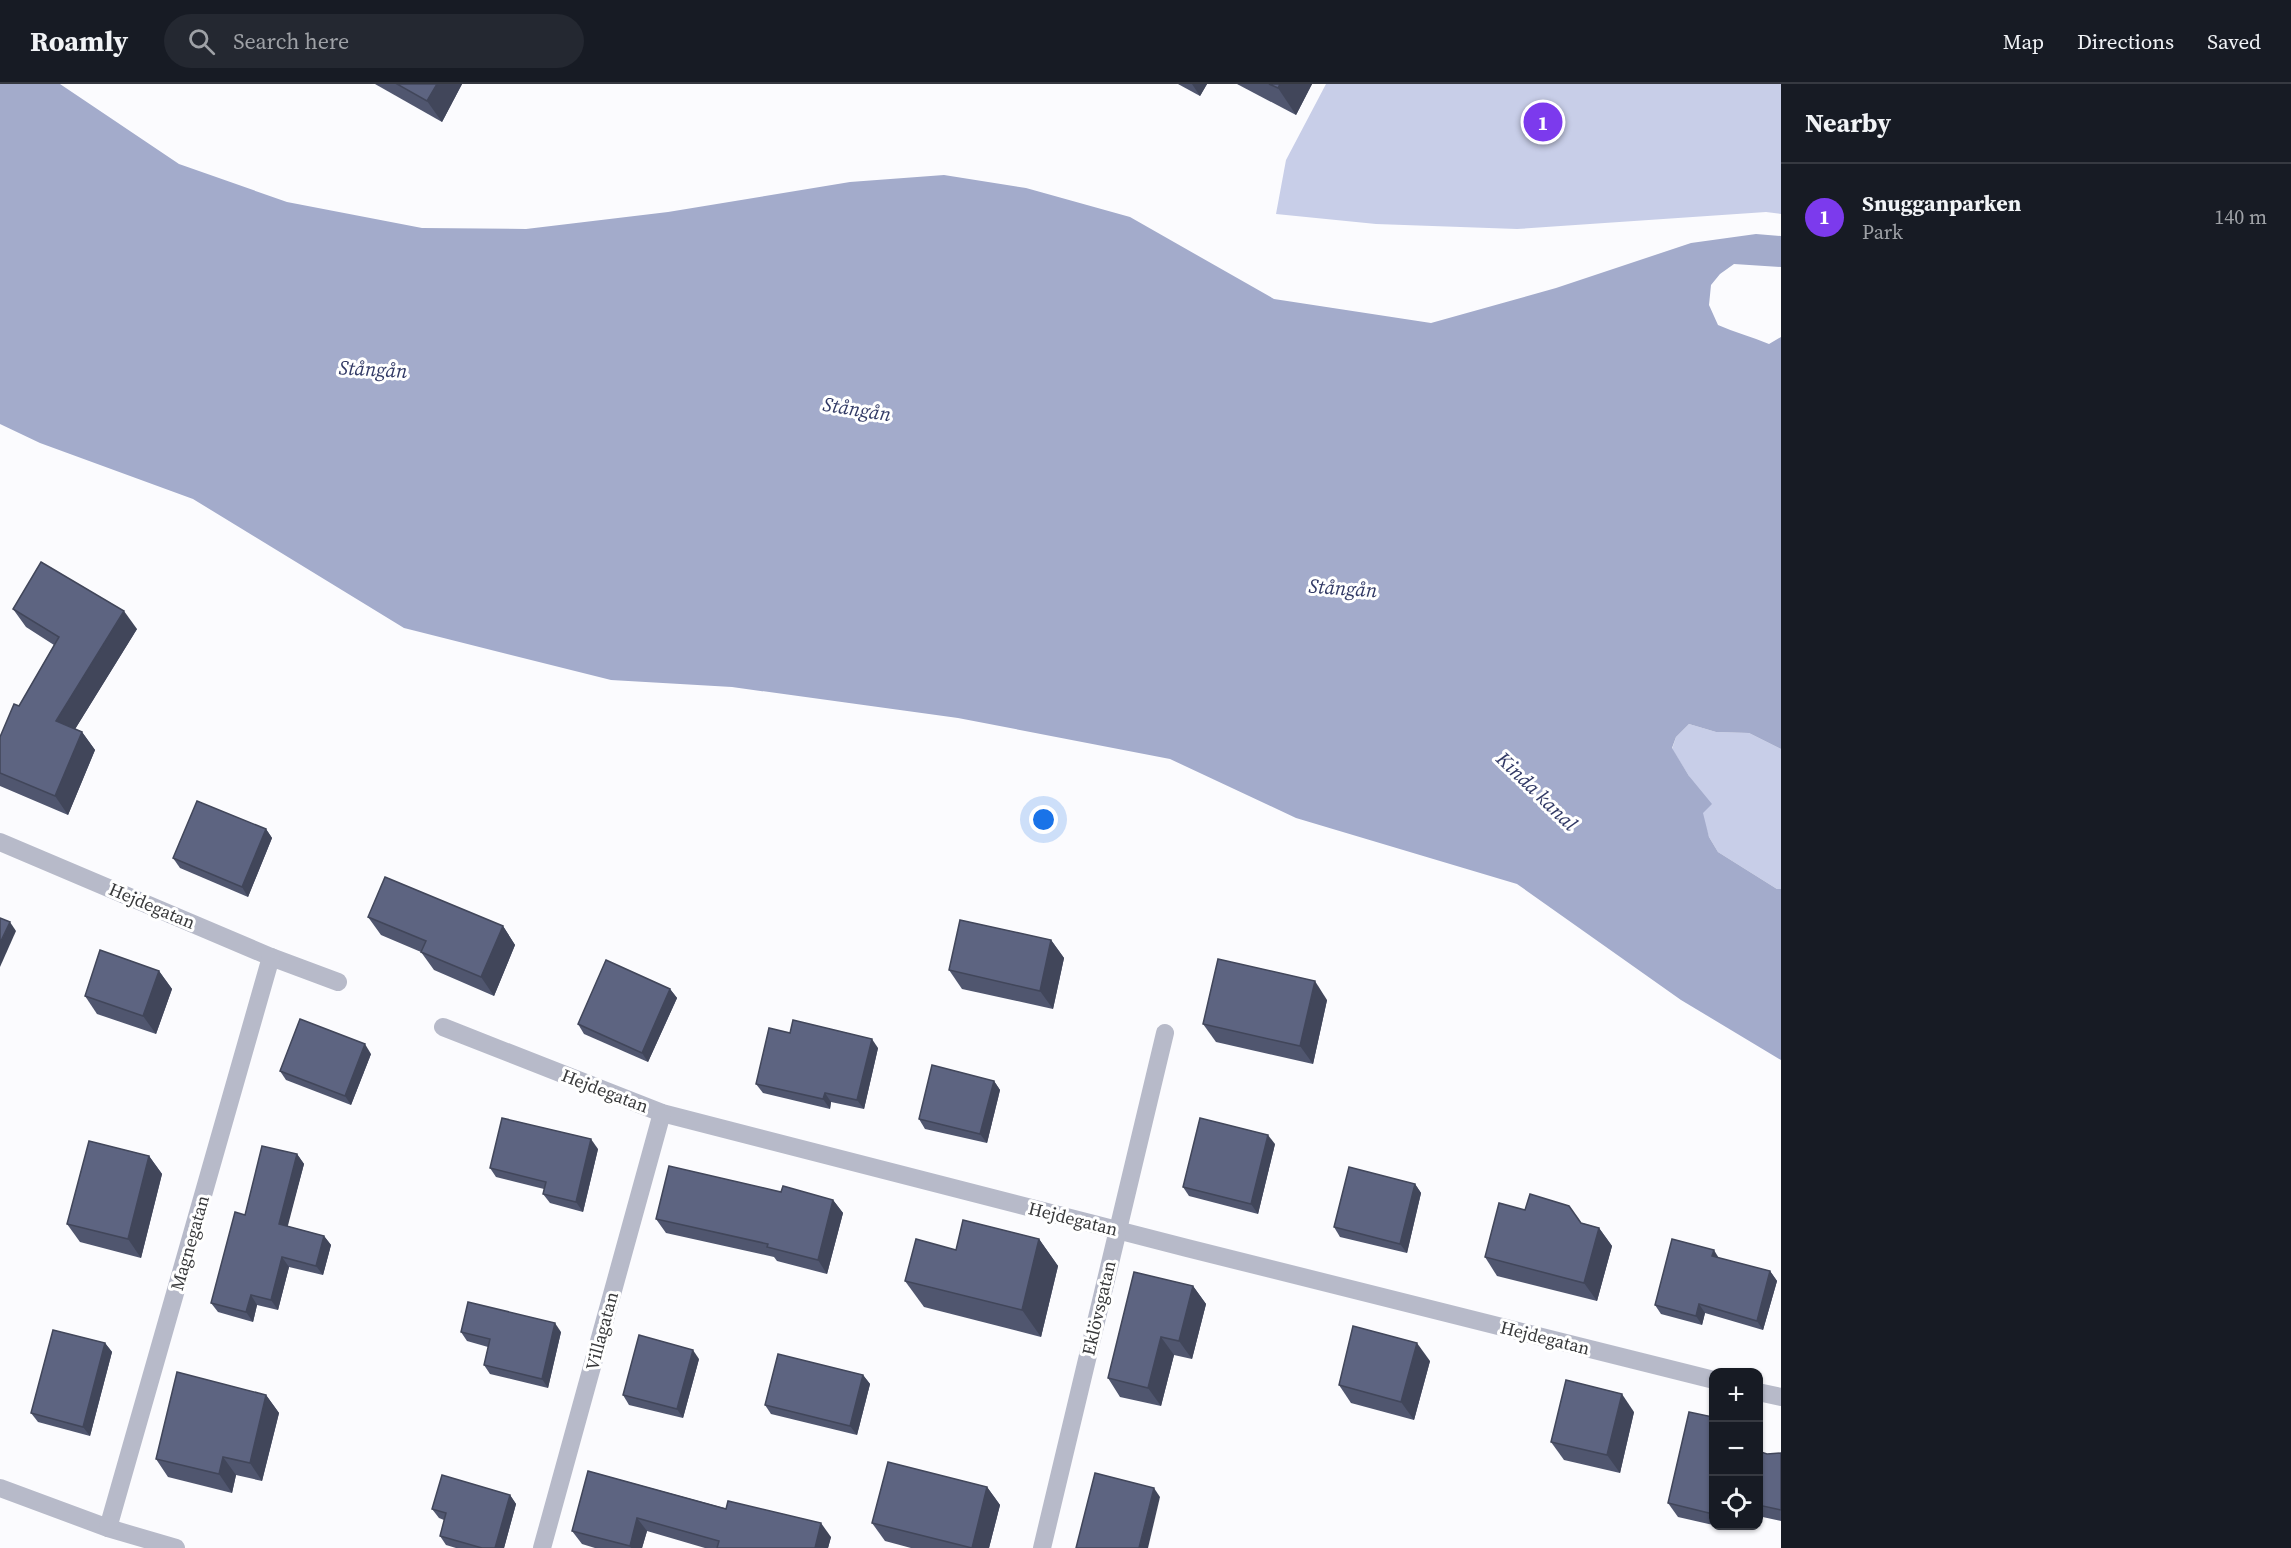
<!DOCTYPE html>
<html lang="en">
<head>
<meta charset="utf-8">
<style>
  body { margin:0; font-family:"Source Serif 4",serif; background:#242831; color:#f1f3f6 }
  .controls { position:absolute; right:18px; bottom:18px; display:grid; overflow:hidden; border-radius:12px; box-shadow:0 2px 4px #0004 }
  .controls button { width:54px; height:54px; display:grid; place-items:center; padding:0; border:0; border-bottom:2px solid #363941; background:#171b24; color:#f1f3f6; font:30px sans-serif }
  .you { position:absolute; left:1044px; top:736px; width:21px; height:21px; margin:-15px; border:4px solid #fff; border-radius:50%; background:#1a73e8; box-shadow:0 0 0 9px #1a73e833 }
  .badge { display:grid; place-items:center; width:39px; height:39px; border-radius:50%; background:#7c3aed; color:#fff; font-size:20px; font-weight:700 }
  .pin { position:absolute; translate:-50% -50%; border:3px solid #fff; box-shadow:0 2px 6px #0006 }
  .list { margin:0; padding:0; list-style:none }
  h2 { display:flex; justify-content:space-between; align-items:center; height:78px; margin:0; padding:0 24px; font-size:26px }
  h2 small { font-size:20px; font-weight:400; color:#9ea1a6 }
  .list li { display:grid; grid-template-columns:39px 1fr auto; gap:18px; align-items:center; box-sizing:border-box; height:108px; padding:0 24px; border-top:2px solid #363941 }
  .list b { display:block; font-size:22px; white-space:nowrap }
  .list p { margin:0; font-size:20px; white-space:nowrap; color:#9ea1a6 }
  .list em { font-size:20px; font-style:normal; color:#9ea1a6 }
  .icon { flex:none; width:33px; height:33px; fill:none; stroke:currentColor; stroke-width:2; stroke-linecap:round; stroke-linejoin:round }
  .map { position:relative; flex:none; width:1781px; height:1464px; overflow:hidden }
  header { display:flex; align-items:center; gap:36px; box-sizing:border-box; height:84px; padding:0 30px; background:#171b24; border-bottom:2px solid #363941 }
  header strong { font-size:28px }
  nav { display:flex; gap:33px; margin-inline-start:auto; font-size:21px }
  .search { width:420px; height:54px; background:#242831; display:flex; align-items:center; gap:15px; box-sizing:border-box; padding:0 21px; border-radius:33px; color:#9ea1a6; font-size:22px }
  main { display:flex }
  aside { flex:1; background:#171b24 }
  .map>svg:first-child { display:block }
  .green { fill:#c8cee8 }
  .water { fill:#a3abcb }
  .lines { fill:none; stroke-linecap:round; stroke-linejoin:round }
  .minor { stroke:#b7bac9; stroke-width:18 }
  .wall { fill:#50566f }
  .shaded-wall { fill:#41465a }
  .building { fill:#5d6481; stroke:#41465a; stroke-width:1.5 }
  .labels { text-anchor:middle; stroke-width:6; stroke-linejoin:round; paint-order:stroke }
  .street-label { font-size:18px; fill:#38393b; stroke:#fff }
  .water-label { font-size:20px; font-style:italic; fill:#313965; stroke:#fff }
</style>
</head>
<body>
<header>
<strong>Roamly</strong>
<div class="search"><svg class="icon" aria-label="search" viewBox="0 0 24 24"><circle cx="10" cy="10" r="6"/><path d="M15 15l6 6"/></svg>Search here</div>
<nav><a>Map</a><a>Directions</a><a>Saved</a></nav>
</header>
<main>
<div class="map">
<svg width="1781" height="1464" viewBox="0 0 1781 1464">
  <rect width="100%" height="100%" fill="#fbfbfe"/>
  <g class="green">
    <polygon points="1326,0 1781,0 1781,130 1766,128 1517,145 1376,140 1276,130 1286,76"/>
    <polygon points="1689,640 1716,648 1749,649 1781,665 1781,805 1777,805 1718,768 1709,753 1689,692 1672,665 1676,653"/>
  </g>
  <path class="water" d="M 0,0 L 60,0 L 179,80 L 287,118 L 422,144 L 526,145 L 668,128 L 850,98 L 944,91 L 1026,104 L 1130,133 L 1274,215 L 1431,239 L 1556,204 L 1691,159 L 1756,150 L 1781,152 L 1781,183 L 1734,180 L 1720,190 L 1711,201 L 1709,221 L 1718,241 C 1734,248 1752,253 1769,260 L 1781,253 L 1781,665 L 1749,649 L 1716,648 L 1689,640 L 1676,653 L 1672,664 L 1689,692 L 1712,720 L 1703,729 L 1709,753 L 1718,768 L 1777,805 L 1781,805 L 1781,976 L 1681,916 L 1517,800 L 1296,734 L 1170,675 L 958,634 L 732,603 L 611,596 L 404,544 L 193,415 L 40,359 L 0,340 Z"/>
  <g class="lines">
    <g class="minor">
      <polyline points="0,758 271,873 338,898"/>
      <polyline points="443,943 662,1029 1187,1164 1714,1296"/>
      <polyline points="1758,1308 1781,1313"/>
      <polyline points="0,1404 108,1444 176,1464"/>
      <polyline points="108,1444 271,873"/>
      <polyline points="542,1464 662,1029"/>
      <polyline points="1042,1464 1165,949"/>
    </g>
  </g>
  <g class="wall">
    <polygon points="375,0 462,0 442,38"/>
    <polygon points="1178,0 1207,0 1200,12"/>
    <polygon points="1237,0 1312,0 1296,31"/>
    <polygon points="13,525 137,545 75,645 82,648 95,666 68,731 0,702 0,653 19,622 54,561 26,543"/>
    <polygon points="266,745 272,754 248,813 180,784 173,774"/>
    <polygon points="368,833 503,842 515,861 494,912 434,886 421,868 381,851"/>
    <polygon points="1051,856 1064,874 1053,925 962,905 949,886"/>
    <polygon points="159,887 172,905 156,950 97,930 85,912"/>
    <polygon points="670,905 677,914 648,978 584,950 578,940"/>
    <polygon points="1327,916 1313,980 1216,958 1203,940"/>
    <polygon points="790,949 878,964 864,1025 831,1018 830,1025 763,1009 756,1000"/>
    <polygon points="371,970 351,1021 286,996 280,987"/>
    <polygon points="994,997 1000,1006 987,1059 925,1045 919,1035"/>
    <polygon points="1275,1060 1258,1130 1189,1112 1183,1103"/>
    <polygon points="598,1065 583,1128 550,1119 543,1110 544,1105 496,1093 490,1084"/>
    <polygon points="297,1070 304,1080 287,1142 324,1152 331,1161 323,1191 289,1183 278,1226 257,1221 253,1238 218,1228 211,1219 245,1131"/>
    <polygon points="149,1072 162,1090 141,1174 80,1158 67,1140"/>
    <polygon points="1415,1100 1421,1109 1407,1169 1340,1153 1334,1143"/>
    <polygon points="781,1108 833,1116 843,1129 827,1190 777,1177 774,1173 666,1149 656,1135"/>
    <polygon points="1582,1139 1599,1144 1612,1162 1597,1217 1497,1192 1485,1173"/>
    <polygon points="1039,1155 1058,1182 1041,1253 924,1223 905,1197 956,1166"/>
    <polygon points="1719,1174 1770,1187 1777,1197 1763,1246 1705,1229 1702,1241 1661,1230 1655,1221"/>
    <polygon points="1193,1202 1206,1220 1192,1275 1174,1271 1161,1322 1120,1313 1108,1294"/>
    <polygon points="461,1248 561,1248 548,1304 490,1290 484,1281 488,1263 467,1257"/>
    <polygon points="105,1259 112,1268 90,1352 38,1338 31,1329"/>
    <polygon points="699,1275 683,1334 629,1321 623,1311"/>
    <polygon points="1430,1277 1414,1336 1351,1319 1339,1301"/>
    <polygon points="863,1291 870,1300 857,1351 771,1330 765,1321"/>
    <polygon points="266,1311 279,1329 262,1397 236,1391 232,1409 168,1393 156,1375"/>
    <polygon points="1634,1328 1620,1389 1564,1376 1551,1358"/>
    <polygon points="1713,1333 1713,1441 1678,1433 1668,1419"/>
    <polygon points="1758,1367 1767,1370 1781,1369 1781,1437 1758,1432"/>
    <polygon points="588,1387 831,1453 828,1464 705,1464 647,1447 642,1464 595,1464 582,1460 572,1447"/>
    <polygon points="987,1403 1000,1421 989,1464 911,1464 885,1457 872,1439"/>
    <polygon points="510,1411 516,1420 504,1464 456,1464 446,1461 440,1452 444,1436 439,1434 432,1425"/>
    <polygon points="1714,1442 1728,1442 1727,1445"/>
  </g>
  <g class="shaded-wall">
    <polygon points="437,0 462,0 442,38 427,17"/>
    <polygon points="1192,0 1207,0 1200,12"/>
    <polygon points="1280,0 1312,0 1296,31 1278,4"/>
    <polygon points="124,527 137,545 69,655 56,637"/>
    <polygon points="82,648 95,666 68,731 55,712"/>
    <polygon points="266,745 272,754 248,813 242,803"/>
    <polygon points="10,838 16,847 0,883 0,859"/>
    <polygon points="503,842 515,861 494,912 481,893"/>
    <polygon points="1051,856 1064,874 1053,925 1040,907"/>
    <polygon points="159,887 172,905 156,950 143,932"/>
    <polygon points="1315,897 1327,916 1313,980 1300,962"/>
    <polygon points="670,905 677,914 648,978 642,969"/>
    <polygon points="872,955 878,964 864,1025 857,1016"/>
    <polygon points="365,960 371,970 351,1021 345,1012"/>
    <polygon points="994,997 1000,1006 987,1059 980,1050"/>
    <polygon points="825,1009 831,1018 830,1025 823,1015"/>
    <polygon points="1268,1051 1275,1060 1258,1130 1251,1120"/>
    <polygon points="591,1055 598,1065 583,1128 576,1118"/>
    <polygon points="297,1070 304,1080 286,1149 279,1140"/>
    <polygon points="149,1072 162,1090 141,1174 128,1155"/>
    <polygon points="1415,1100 1421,1109 1407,1169 1400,1160"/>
    <polygon points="833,1116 843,1129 827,1190 818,1176"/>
    <polygon points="1599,1144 1612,1162 1597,1217 1584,1199"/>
    <polygon points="324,1152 331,1161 323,1191 316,1182"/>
    <polygon points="1039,1155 1058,1182 1041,1253 1022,1226"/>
    <polygon points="1714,1166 1720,1176 1712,1172"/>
    <polygon points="282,1173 289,1183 278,1226 271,1216"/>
    <polygon points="1770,1187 1777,1197 1763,1246 1757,1237"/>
    <polygon points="1193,1202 1206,1220 1192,1275 1179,1257"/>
    <polygon points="251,1211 257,1221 253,1238 246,1228"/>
    <polygon points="1699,1220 1705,1229 1702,1241 1696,1232"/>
    <polygon points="555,1239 561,1248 548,1304 542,1295"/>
    <polygon points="1161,1253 1174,1271 1161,1322 1148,1304"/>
    <polygon points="105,1259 112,1268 90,1352 83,1343"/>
    <polygon points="1417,1259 1430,1277 1414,1336 1401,1318"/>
    <polygon points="693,1266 699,1275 683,1334 677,1325"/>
    <polygon points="863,1291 870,1300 857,1351 850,1342"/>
    <polygon points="1622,1310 1634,1328 1620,1389 1607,1371"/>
    <polygon points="266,1311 279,1329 262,1397 250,1379"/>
    <polygon points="223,1373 236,1391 232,1409 219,1390"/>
    <polygon points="987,1403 1000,1421 989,1464 972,1464"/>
    <polygon points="1154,1404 1160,1413 1148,1464 1139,1464"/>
    <polygon points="510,1411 516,1420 504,1464 495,1464"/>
    <polygon points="637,1434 647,1447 642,1464 631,1464 630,1462"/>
    <polygon points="821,1439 831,1453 828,1464 815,1464"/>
  </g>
  <g class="building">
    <polygon points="397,0 437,0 427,17"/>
    <polygon points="1269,0 1280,0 1278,4"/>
    <polygon points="41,478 124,527 56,637 82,648 55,712 0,689 0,653 14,620 19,622 59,553 13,525"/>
    <polygon points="197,717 266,745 242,803 173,774"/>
    <polygon points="385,793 503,842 481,893 421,868 426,857 368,833"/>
    <polygon points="0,834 10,838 0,859"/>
    <polygon points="960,836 1051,856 1040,907 949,886"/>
    <polygon points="100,866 159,887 143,932 85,912"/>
    <polygon points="1218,875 1315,897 1300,962 1203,940"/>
    <polygon points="606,876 670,905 642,969 578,940"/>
    <polygon points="300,935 365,960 345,1012 280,987"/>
    <polygon points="793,936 872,955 857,1016 825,1009 823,1015 756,1000 769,944 790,949"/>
    <polygon points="932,981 994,997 980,1050 919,1035"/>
    <polygon points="502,1034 591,1055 576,1118 543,1110 546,1098 490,1084"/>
    <polygon points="1200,1034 1268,1051 1251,1120 1183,1103"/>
    <polygon points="89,1057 149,1072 128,1155 67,1140"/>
    <polygon points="262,1062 297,1070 279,1140 324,1152 316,1182 282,1173 271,1216 251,1211 246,1228 211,1219 235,1128 245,1131"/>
    <polygon points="669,1082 781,1108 783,1102 833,1116 818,1176 767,1163 768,1160 656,1135"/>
    <polygon points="1349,1083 1415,1100 1400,1160 1334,1143"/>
    <polygon points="1530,1110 1569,1122 1581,1139 1599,1144 1584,1199 1485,1173 1499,1119 1525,1126"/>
    <polygon points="963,1136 1039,1155 1022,1226 905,1197 916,1155 956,1166"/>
    <polygon points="1672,1155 1714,1166 1712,1172 1770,1187 1757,1237 1699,1220 1696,1232 1655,1221"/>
    <polygon points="1134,1188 1193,1202 1179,1257 1161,1253 1148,1304 1108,1294"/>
    <polygon points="468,1218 555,1239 542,1295 484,1281 490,1255 461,1248"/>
    <polygon points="1353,1242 1417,1259 1401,1318 1339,1301"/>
    <polygon points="53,1246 105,1259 83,1343 31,1329"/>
    <polygon points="639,1251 693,1266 677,1325 623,1311"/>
    <polygon points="778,1270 863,1291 850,1342 765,1321"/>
    <polygon points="177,1288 266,1311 250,1379 223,1373 219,1390 156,1375"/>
    <polygon points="1566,1296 1622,1310 1607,1371 1551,1358"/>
    <polygon points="1689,1328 1713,1333 1713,1430 1668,1419"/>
    <polygon points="1758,1367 1767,1370 1781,1369 1781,1426 1758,1421"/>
    <polygon points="888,1378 987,1403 972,1464 872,1439"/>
    <polygon points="588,1387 726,1425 728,1417 821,1439 815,1464 717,1464 719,1457 637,1434 630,1462 572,1447"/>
    <polygon points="1095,1389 1154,1404 1139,1464 1076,1464"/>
    <polygon points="442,1391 510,1411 495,1464 482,1464 440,1452 446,1429 432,1425"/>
  </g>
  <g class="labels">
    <g class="street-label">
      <text transform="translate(152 822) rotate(23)" y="6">Hejdegatan</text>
      <text transform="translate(605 1007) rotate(21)" y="6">Hejdegatan</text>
      <text transform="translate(1073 1135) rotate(14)" y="6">Hejdegatan</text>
      <text transform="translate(190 1159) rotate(-74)" y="6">Magnegatan</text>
      <text transform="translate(1099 1224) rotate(-77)" y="6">Eklövsgatan</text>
      <text transform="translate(602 1247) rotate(-75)" y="6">Villagatan</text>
      <text transform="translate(1545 1254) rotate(14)" y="6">Hejdegatan</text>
    </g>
    <g class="water-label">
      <text transform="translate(373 285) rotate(3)" y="7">Stångån</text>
      <text transform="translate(857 325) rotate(9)" y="7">Stångån</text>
      <text transform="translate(1343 504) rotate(4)" y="7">Stångån</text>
      <text transform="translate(1537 707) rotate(44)" y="7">Kinda kanal</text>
    </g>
  </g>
</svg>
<div class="controls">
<button>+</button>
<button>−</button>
<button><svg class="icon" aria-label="locate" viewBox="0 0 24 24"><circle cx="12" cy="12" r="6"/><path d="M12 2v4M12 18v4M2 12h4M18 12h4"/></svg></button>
</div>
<div class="you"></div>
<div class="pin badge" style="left:1543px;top:38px">1</div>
</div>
<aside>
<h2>Nearby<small></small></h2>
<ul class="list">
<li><span class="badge">1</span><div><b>Snugganparken</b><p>Park</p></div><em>140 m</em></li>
</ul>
</aside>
</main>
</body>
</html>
